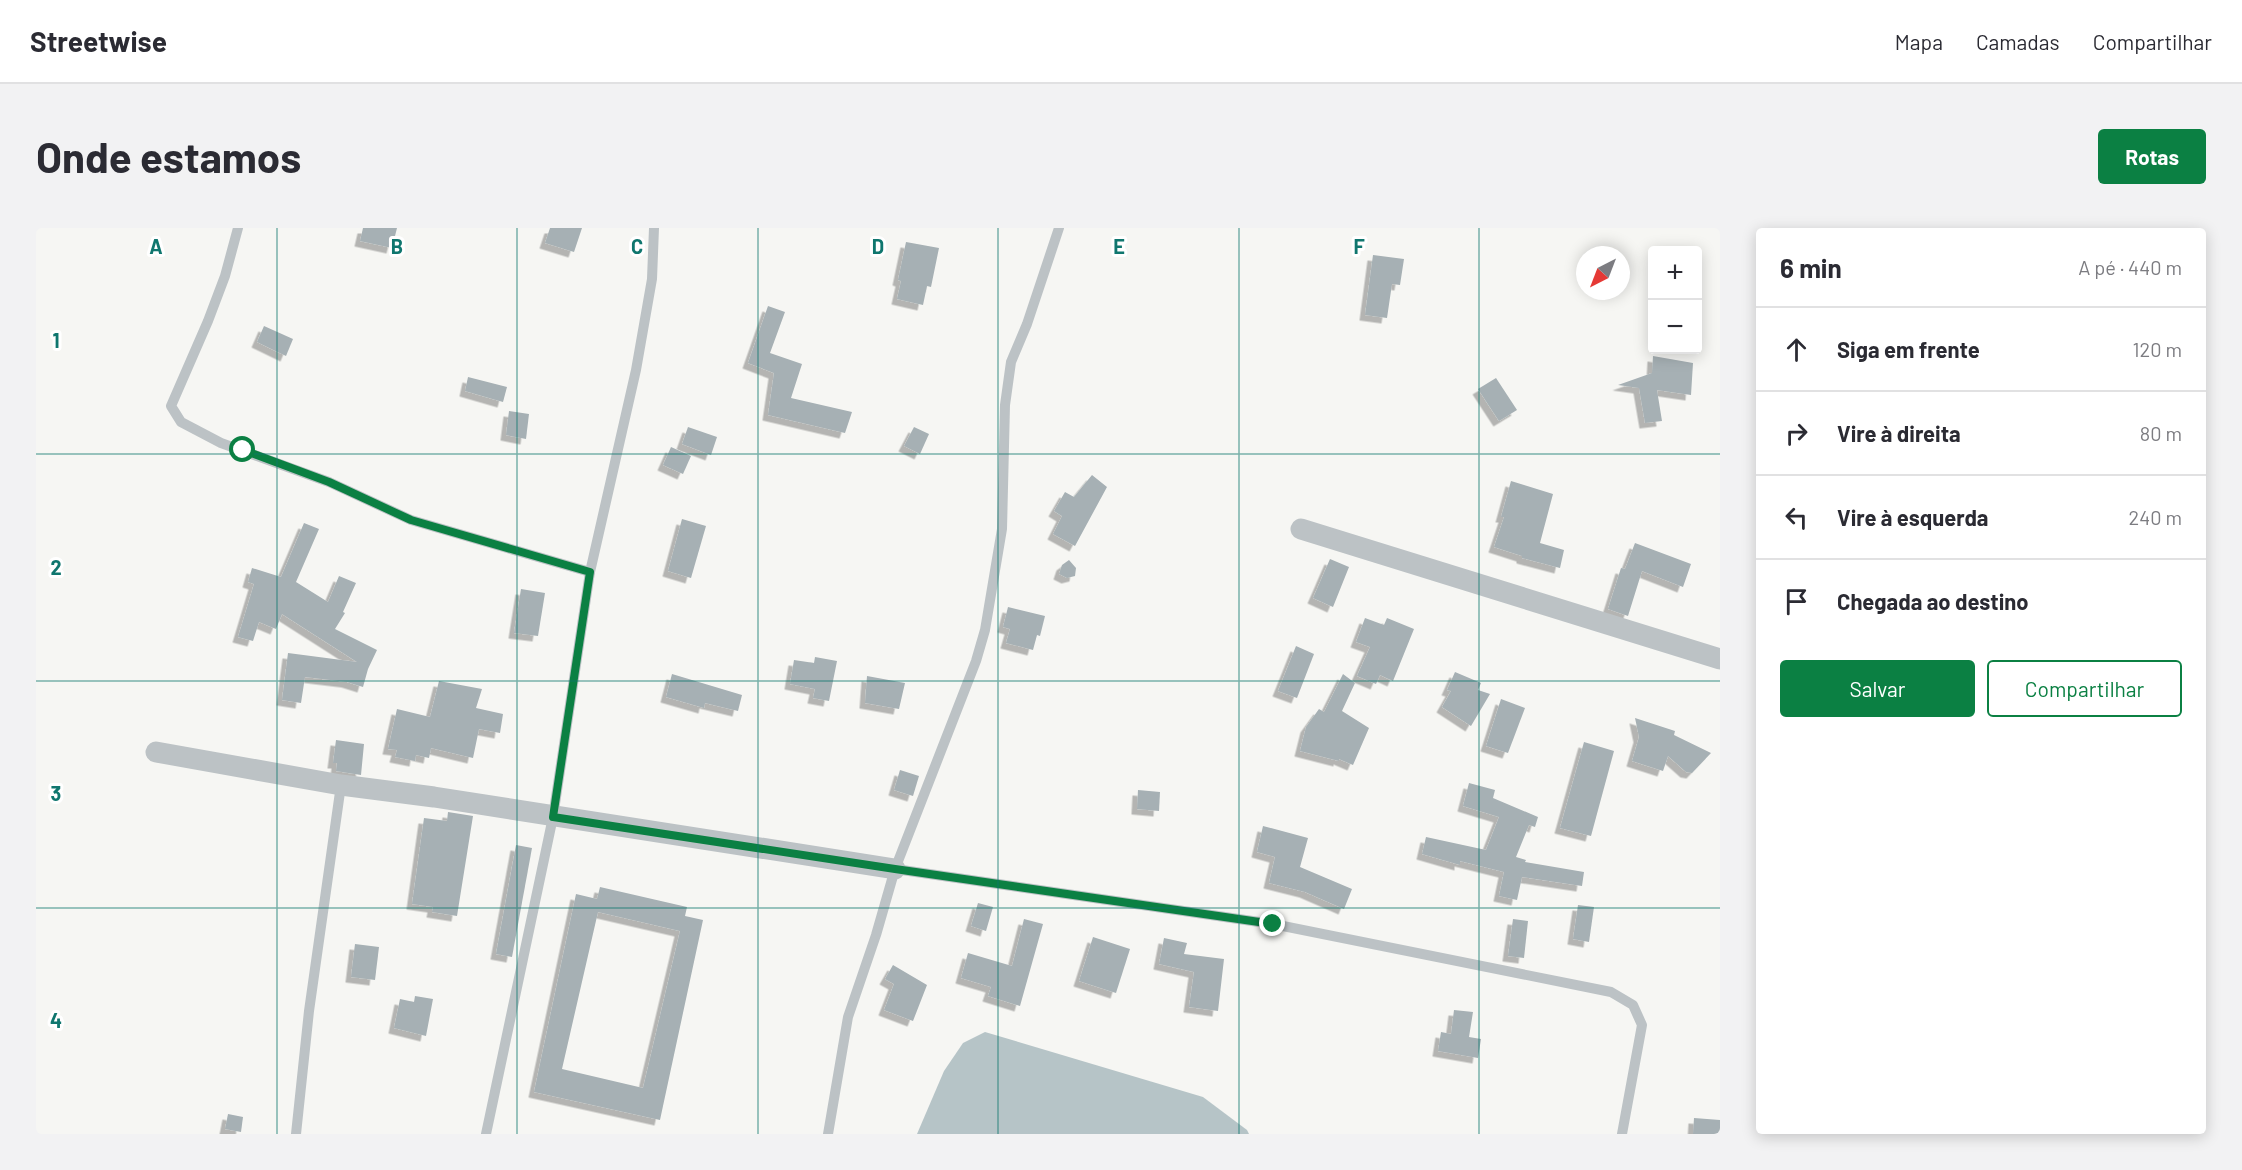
<!DOCTYPE html>
<html lang="pt">
<head>
<meta charset="utf-8">
<style>
  body { margin:0; font-family:Barlow,sans-serif; background:#f2f2f3; color:#2b2b33 }
  .controls { position:absolute; right:18px; top:18px; display:grid; overflow:hidden; border-radius:6px; box-shadow:0 3px 15px #0003 }
  .controls button { width:54px; height:54px; display:grid; place-items:center; padding:0; border:0; border-bottom:2px solid #e1e1e2; background:#fff; color:#2b2b33; font:30px sans-serif }
  .compass { position:absolute; left:1540px; top:18px; width:54px; height:54px; border-radius:50%; background:#fff; box-shadow:0 3px 15px #0003; rotate:222deg }
  .stop { position:absolute; width:18px; height:18px; margin:-14px; border:4px solid #0b8043; border-radius:50%; background:#fff }
  .stop.end { background:#0b8043; border-color:#fff; box-shadow:0 2px 6px #0008 }
  .list { margin:0; padding:0; list-style:none }
  h2 { display:flex; justify-content:space-between; align-items:center; height:78px; margin:0; padding:0 24px; font-size:26px }
  h2 small { font-size:20px; font-weight:400; color:#7c7c81 }
  .list li { display:grid; grid-template-columns:39px 1fr auto; gap:18px; align-items:center; box-sizing:border-box; height:84px; padding:0 24px; border-top:2px solid #e1e1e2 }
  .list b { display:block; font-size:22px; white-space:nowrap }
  .list em { font-size:20px; font-style:normal; color:#7c7c81 }
  .actions { display:flex; gap:12px; padding:18px 24px }
  .actions a { flex:1; padding:14px 0; border:2px solid #0b8043; border-radius:6px; text-align:center; font-size:21px; color:#0b8043 }
  .actions .main { background:#0b8043; color:#fff }
  .icon { flex:none; width:33px; height:33px; fill:none; stroke:currentColor; stroke-width:2; stroke-linecap:round; stroke-linejoin:round }
  .map { position:relative; flex:none; width:1684px; height:906px; overflow:hidden; border-radius:6px }
  header { display:flex; align-items:center; gap:36px; box-sizing:border-box; height:84px; padding:0 30px; background:#fff; border-bottom:2px solid #e1e1e2 }
  header strong { font-size:28px }
  nav { display:flex; gap:33px; margin-inline-start:auto; font-size:21px }
  .intro { display:flex; align-items:center; justify-content:space-between; box-sizing:border-box; height:144px; padding:0 36px }
  h1 { margin:0; font-size:42px }
  .button { padding:15px 27px; border-radius:6px; background:#0b8043; color:#fff; font-size:21px; font-weight:700 }
  main { display:flex; gap:36px; padding:0 36px }
  aside { flex:1; background:#fff; border-radius:6px; box-shadow:0 3px 15px #0003 }
  .map>svg:first-child { display:block }
  .water { fill:#b6c4c7 }
  .building { fill:#a6b0b4; fill-rule:evenodd; filter:url(#shadow) }
  .lines { fill:none; stroke-linecap:round; stroke-linejoin:round }
  .lane { stroke:#bcc2c5; stroke-width:10 }
  .street { stroke:#bcc2c5; stroke-width:21 }
  .route { stroke:#0b8043; stroke-width:8 }
  .grid { fill:none; stroke:#0f766e; stroke-width:1.5; stroke-opacity:0.55 }
  .grid-label { font-size:20px; text-anchor:middle; font-weight:bold; fill:#0f766e; stroke:#fff; stroke-width:6; stroke-linejoin:round; paint-order:stroke }
</style>
</head>
<body>
<header>
<strong>Streetwise</strong>
<nav><a>Mapa</a><a>Camadas</a><a>Compartilhar</a></nav>
</header>
<div class="intro"><h1>Onde estamos</h1><a class="button">Rotas</a></div>
<main>
<div class="map">
<svg width="1684" height="906" viewBox="0 0 1684 906">
  <defs>
    <filter id="shadow"><feDropShadow dx="-5.5" dy="5.5" stdDeviation="0" flood-color="#0004"/></filter>
  </defs>
  <rect width="100%" height="100%" fill="#f6f6f3"/>
  <polygon class="water" points="949,804 1167,869 1211,902 1213,906 881,906 908,843 927,815"/>
  <g class="building">
    <polygon points="327,0 361,0 356,20 324,13"/>
    <polygon points="514,0 546,0 538,24 509,15"/>
    <polygon points="870,14 903,20 895,59 891,58 887,77 861,71 865,53 862,52"/>
    <polygon points="1337,27 1368,31 1364,57 1356,56 1351,90 1329,87"/>
    <polygon points="732,78 749,84 734,125 766,136 755,170 816,184 809,205 732,187 738,145 712,135"/>
    <polygon points="228,98 257,111 250,128 221,114"/>
    <polygon points="1617,128 1657,135 1655,167 1621,162 1626,193 1609,195 1603,160 1582,157 1616,145"/>
    <polygon points="432,149 471,159 467,174 429,163"/>
    <polygon points="1460,150 1481,182 1463,193 1442,161"/>
    <polygon points="473,183 493,186 490,211 470,207"/>
    <polygon points="652,199 681,209 675,227 646,216"/>
    <polygon points="878,199 893,206 884,226 868,218"/>
    <polygon points="635,219 655,228 647,246 627,237"/>
    <polygon points="1056,247 1071,259 1039,318 1017,306 1026,288 1018,283 1029,264 1038,269"/>
    <polygon points="1475,253 1517,266 1504,315 1528,322 1524,340 1486,330 1486,328 1458,319 1468,289 1465,289"/>
    <polygon points="646,291 670,298 655,350 632,343"/>
    <polygon points="268,295 283,301 260,354 292,374 303,348 320,355 307,384 309,385 299,401 341,422 332,441 327,459 311,454 269,449 265,475 246,472 252,425 321,434 246,386 240,401 223,394 217,413 202,409 218,356 212,354 216,340 245,349"/>
    <polygon points="1599,315 1655,336 1647,359 1606,343 1592,388 1572,381 1585,340 1589,341"/>
    <polygon points="1294,331 1313,339 1297,379 1277,370"/>
    <polygon points="1033,332 1040,340 1039,348 1031,350 1023,346 1026,337"/>
    <polygon points="485,361 509,365 502,408 478,405"/>
    <polygon points="972,379 1009,388 1004,408 1001,407 997,422 970,415 974,401 967,399"/>
    <polygon points="1329,390 1348,397 1351,390 1378,401 1357,453 1344,447 1340,456 1321,448 1334,419 1320,414"/>
    <polygon points="1260,418 1278,426 1261,470 1242,463"/>
    <polygon points="779,429 801,433 793,473 777,470 779,461 754,456 758,432 778,435"/>
    <polygon points="1419,444 1445,455 1442,462 1454,466 1435,498 1406,479 1415,463 1411,462"/>
    <polygon points="636,446 706,467 702,483 669,475 668,480 630,469"/>
    <polygon points="1307,446 1319,455 1306,483 1333,500 1317,537 1303,531 1303,533 1264,523 1270,499 1283,481 1288,484"/>
    <polygon points="831,448 869,455 863,481 829,475"/>
    <polygon points="403,453 446,461 440,480 467,486 464,505 443,501 437,530 395,520 393,530 380,527 379,533 359,529 361,522 352,521 361,481 394,489"/>
    <polygon points="1465,471 1489,480 1472,525 1450,518"/>
    <polygon points="1599,490 1639,503 1638,507 1675,525 1656,545 1650,544 1632,528 1627,543 1596,533 1603,509"/>
    <polygon points="300,512 328,516 325,547 300,543 301,535 297,535"/>
    <polygon points="1548,514 1578,523 1555,608 1524,600"/>
    <polygon points="864,542 883,548 877,568 858,562"/>
    <polygon points="1433,555 1459,562 1457,570 1502,589 1499,599 1493,597 1480,629 1490,632 1489,634 1548,644 1546,658 1486,649 1481,672 1463,668 1468,644 1424,633 1424,637 1386,626 1390,609 1450,622 1463,589 1427,578"/>
    <polygon points="1102,562 1124,564 1123,583 1101,581"/>
    <polygon points="412,584 437,588 421,688 396,684 397,679 376,676 388,590 411,593"/>
    <polygon points="1227,598 1272,610 1264,639 1316,661 1308,681 1269,664 1233,655 1239,629 1221,624"/>
    <polygon points="480,617 496,620 476,729 460,726"/>
    <path d="M 564,659 L 651,679 L 649,688 L 667,692 L 624,892 L 498,864 L 540,666 L 561,671 ZM 562,684 L 644,703 L 607,860 L 526,841 Z"/>
    <polygon points="942,675 957,679 950,703 935,698"/>
    <polygon points="1542,677 1558,679 1553,714 1537,711"/>
    <polygon points="988,691 1007,696 984,778 952,768 955,759 925,750 932,725 976,738"/>
    <polygon points="1477,691 1492,693 1488,730 1472,728"/>
    <polygon points="1057,709 1094,721 1080,765 1043,753"/>
    <polygon points="1128,710 1151,715 1148,726 1188,731 1182,783 1153,779 1158,744 1123,736"/>
    <polygon points="319,716 343,719 339,752 315,749"/>
    <polygon points="857,737 891,757 877,793 848,782 858,756 849,751"/>
    <polygon points="379,768 397,771 390,808 358,800 364,771 378,774"/>
    <polygon points="1418,782 1437,784 1433,809 1445,811 1442,830 1402,823 1405,804 1415,806"/>
    <polygon points="192,886 207,889 205,904 189,901"/>
    <polygon points="1658,890 1684,892 1684,906 1657,906"/>
  </g>
  <g class="lines">
    <g class="lane">
      <polyline points="202,0 189,48 172,93 135,178 145,194 185,215 293,254 375,292 554,344"/>
      <polyline points="859,641 1237,696 1575,764 1597,777 1606,797 1586,906"/>
      <polyline points="260,906 273,783 305,557"/>
      <polyline points="450,906 517,589 554,344 600,142 616,51 618,0"/>
      <polyline points="792,906 812,789 840,707 859,641 940,433 949,402 966,301 969,177 975,134 991,96 1023,0"/>
    </g>
    <g class="street">
      <polyline points="1265,301 1684,431"/>
      <polyline points="120,524 305,557 398,569 859,641"/>
    </g>
  </g>
  <g class="lines">
    <polyline class="route" points="207,222 293,254 375,292 554,344 517,589 859,641 1237,696"/>
  </g>
  <path class="grid" d="M 241,0 L 241,906M 481,0 L 481,906M 722,0 L 722,906M 962,0 L 962,906M 1203,0 L 1203,906M 1443,0 L 1443,906M 0,226 L 1684,226M 0,453 L 1684,453M 0,680 L 1684,680"/>
  <g class="grid-label">
    <text x="120" y="26">A</text>
    <text x="361" y="26">B</text>
    <text x="601" y="26">C</text>
    <text x="842" y="26">D</text>
    <text x="1083" y="26">E</text>
    <text x="1323" y="26">F</text>
    <text x="20" y="120">1</text>
    <text x="20" y="347">2</text>
    <text x="20" y="573">3</text>
    <text x="20" y="800">4</text>
  </g>
</svg>
<div class="controls">
<button>+</button>
<button>−</button>
</div>
<svg class="compass" viewBox="-18 -18 36 36"><path d="M0-13l5 13h-10z" fill="#e53935"/><path d="M0 13l5-13h-10z" fill="#7c7c81"/></svg>
<div class="stop" style="left:207px;top:222px"></div>
<div class="stop end" style="left:1237px;top:696px"></div>
</div>
<aside>
<h2>6 min<small>A pé · 440 m</small></h2>
<ul class="list">
<li><svg class="icon" aria-label="ahead" viewBox="0 0 24 24"><path d="M12 20V5M6 11l6-6 6 6"/></svg><div><b>Siga em frente</b></div><em>120 m</em></li>
<li><svg class="icon" aria-label="right" viewBox="0 0 24 24"><path d="M7 20v-9h11M14 6l5 5-5 5"/></svg><div><b>Vire à direita</b></div><em>80 m</em></li>
<li><svg class="icon" aria-label="left" viewBox="0 0 24 24"><path d="M17 20v-9H6M10 6l-5 5 5 5"/></svg><div><b>Vire à esquerda</b></div><em>240 m</em></li>
<li><svg class="icon" aria-label="arrive" viewBox="0 0 24 24"><path d="M6 21V4h12l-3 4 3 4H6"/></svg><div><b>Chegada ao destino</b></div></li>
</ul>
<div class="actions"><a class="main">Salvar</a><a>Compartilhar</a></div>
</aside>
</main>
</body>
</html>
